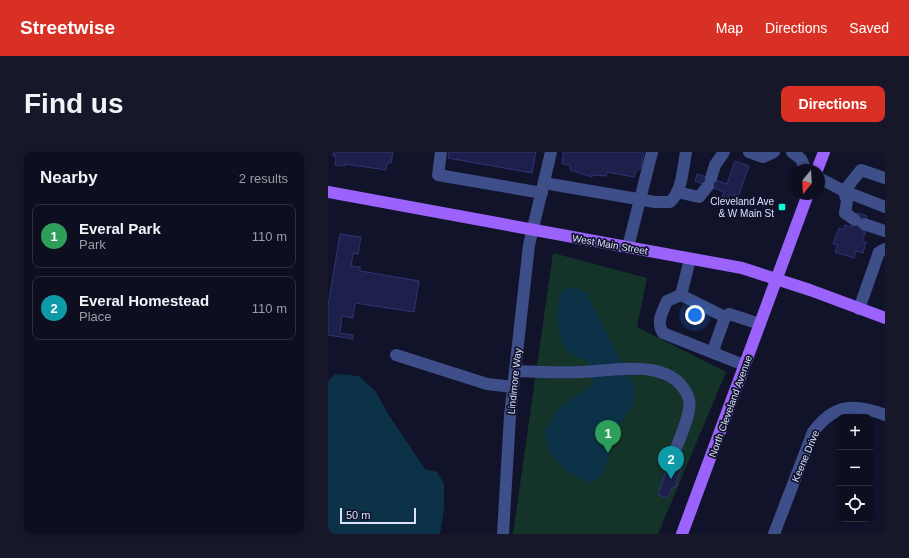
<!DOCTYPE html>
<html lang="en">
<head>
<meta charset="utf-8">
<style>
  body { margin:0; font-family:Arial,sans-serif; background:#161729; color:#f1f3f6 }
  .controls { position:absolute; right:12px; bottom:12px; display:grid; overflow:hidden; border-radius:8px; box-shadow:0 1px 3px #0004 }
  .controls button { width:36px; height:36px; display:grid; place-items:center; padding:0; border:0; border-bottom:1px solid #2d2e3e; background:#0d0e20; color:#f1f3f6; font:20px sans-serif }
  .compass { position:absolute; left:461px; top:12px; width:36px; height:36px; border-radius:50%; background:#0d0e20; box-shadow:0 1px 3px #0004; rotate:198deg }
  .scale { position:absolute; left:12px; bottom:10px; width:76px; box-sizing:border-box; padding-left:4px; border:2px solid #dae0fe; border-top:0; font-size:11px; line-height:14px; white-space:nowrap; color:#dae0fe; -webkit-text-stroke:3px #11132a; paint-order:stroke }
  .you { position:absolute; left:367px; top:163px; width:14px; height:14px; margin:-10px; border:3px solid #fff; border-radius:50%; background:#1a73e8; box-shadow:0 0 0 6px #1a73e833 }
  .badge { display:grid; place-items:center; width:26px; height:26px; border-radius:50%; background:#d93025; color:#fff; font-size:13px; font-weight:700 }
  .pin { position:absolute; translate:-50% -33px; filter:drop-shadow(0 1px 2px #0008) }
  .pin::after { content:''; position:absolute; top:21px; width:14px; height:12px; background:inherit; clip-path:polygon(0 0,100% 0,50% 100%) }
  .list { margin:0; padding:0; list-style:none }
  h2 { display:flex; justify-content:space-between; align-items:center; height:52px; margin:0; padding:0 16px; font-size:17px }
  h2 small { font-size:13px; font-weight:400; color:#9a9ca5 }
  .list li { display:grid; grid-template-columns:26px 1fr auto; gap:12px; align-items:center; box-sizing:border-box; height:64px; margin:0 8px 8px; padding:0 8px; border:1px solid #2d2e3e; border-radius:8px }
  .list b { display:block; font-size:15px; white-space:nowrap }
  .list p { margin:0; font-size:13px; white-space:nowrap; color:#9a9ca5 }
  .list em { font-size:13px; font-style:normal; color:#9a9ca5 }
  .icon { flex:none; width:22px; height:22px; fill:none; stroke:currentColor; stroke-width:2; stroke-linecap:round; stroke-linejoin:round }
  .map { position:relative; flex:none; width:557px; height:382px; overflow:hidden; border-radius:8px }
  header { display:flex; align-items:center; gap:24px; box-sizing:border-box; height:56px; padding:0 20px; background:#d93025; color:#fff }
  header strong { font-size:19px }
  nav { display:flex; gap:22px; margin-inline-start:auto; font-size:14px }
  .intro { display:flex; align-items:center; justify-content:space-between; box-sizing:border-box; height:96px; padding:0 24px }
  h1 { margin:0; font-size:28px }
  .button { padding:10px 18px; border-radius:8px; background:#d93025; color:#fff; font-size:14px; font-weight:700 }
  main { display:flex; gap:24px; padding:0 24px }
  aside { flex:1; background:#0d0e20; border-radius:8px; box-shadow:0 1px 3px #0004 }
  .map>svg:first-child { display:block }
  .green { fill:#14342a }
  .water { fill:#0c3248 }
  .building { fill:#1d204b; stroke:#303476 }
  .lines { fill:none; stroke-linecap:round; stroke-linejoin:round }
  .minor { stroke:#3d4e88; stroke-width:12 }
  .major { stroke:#9b63fc; stroke-width:12 }
  .poi-dot { fill:#0afbd3; stroke:#11132a; stroke-width:1.5 }
  .labels { text-anchor:middle; stroke-width:3.5; stroke-linejoin:round; paint-order:stroke }
  .poi-label { font-size:10px; fill:#dae0fe; stroke:#11132a; text-anchor:end }
  .street-label { font-size:10px; fill:#dae0fe; stroke:#11132a }
</style>
</head>
<body>
<header>
<strong>Streetwise</strong>
<nav><a>Map</a><a>Directions</a><a>Saved</a></nav>
</header>
<div class="intro"><h1>Find us</h1><a class="button">Directions</a></div>
<main>
<aside>
<h2>Nearby<small>2 results</small></h2>
<ul class="list">
<li><span class="badge" style="background:#2e9e5b">1</span><div><b>Everal Park</b><p>Park</p></div><em>110 m</em></li>
<li><span class="badge" style="background:#0f9aa8">2</span><div><b>Everal Homestead</b><p>Place</p></div><em>110 m</em></li>
</ul>
</aside>
<div class="map">
<svg width="557" height="382" viewBox="0 0 557 382">
  <rect width="100%" height="100%" fill="#11132a"/>
  <polygon class="green" points="225,101 319,126 309,175 398,220 330,382 185,382"/>
  <g class="water">
    <path d="M 240,135 L 257,139 L 307,236 L 306,252 L 286,280 L 280,307 L 275,321 L 264,331 C 251,328 224,310 220,297 C 218,291 218,284 217,278 L 230,257 L 266,231 L 259,208 C 253,206 245,205 241,201 C 234,196 228,171 229,162 C 229,155 232,151 231,143 Z"/>
    <polygon points="7,222 31,224 48,240 60,262 97,317 109,320 116,332 116,357 112,382 0,382 0,229"/>
  </g>
  <g class="building">
    <polygon points="5,0 65,0 63,11 59,11 58,18 17,12 17,14 7,13 8,4 5,4"/>
    <polygon points="121,0 208,0 204,21 120,6"/>
    <polygon points="235,0 316,0 313,16 307,20 306,25 279,20 278,24 265,23 264,25 242,18 242,13 234,12"/>
    <polygon points="407,9 421,14 410,45 402,42 400,48 394,45 396,40 367,29 369,22 399,32"/>
    <polygon points="529,61 539,64 534,78 538,79 534,89 538,90 535,101 528,99 526,106 507,100 510,93 505,92 511,76 516,78 517,73 524,75"/>
    <polygon points="12,82 33,85 30,102 25,101 23,114 32,115 32,119 91,129 86,160 27,151 25,166 14,164 12,181 25,183 25,187 0,183 0,154"/>
    <polygon points="341,310 353,313 354,315 348,329 349,334 344,336 340,346 330,343"/>
  </g>
  <g class="lines">
    <g class="minor">
      <polyline points="113,0 110,23 214,41"/>
      <polyline points="421,0 435,5 446,0"/>
      <polyline points="464,0 473,7 478,18"/>
      <polyline points="383,26 387,13 396,0"/>
      <polyline points="491,26 516,39 519,49 517,61 527,68"/>
      <polyline points="557,26 533,18 516,39 557,55"/>
      <path d="M 216,31 L 327,50 L 342,50 C 354,40 355,16 358,0"/>
      <polyline points="349,40 371,45 380,34"/>
      <polyline points="536,72 557,79"/>
      <polyline points="300,95 324,0"/>
      <polyline points="362,107 353,143 397,165"/>
      <path d="M 353,143 L 339,149 C 334,161 328,170 335,181 L 388,202"/>
      <polyline points="531,157 551,100 557,97"/>
      <polyline points="68,203 159,232 185,235"/>
      <polyline points="416,213 388,202 386,196 397,165 401,162 432,172"/>
      <path d="M 187,219 C 209,220 231,221 254,220 C 287,219 346,204 361,247 C 364,259 353,283 349,294"/>
      <polyline points="175,382 182,264 201,93 223,0"/>
      <path d="M 446,382 L 485,280 C 506,252 526,251 557,263"/>
    </g>
    <g class="major">
      <polyline points="489,18 496,0"/>
      <polyline points="0,40 414,116 482,138 557,166"/>
      <polyline points="354,382 480,42"/>
    </g>
  </g>
  <rect class="poi-dot" x="450" y="51" width="8" height="8" rx="2"/>
  <g class="labels">
    <g class="poi-label">
      <text x="446" y="53">Cleveland Ave<tspan x="446" dy="12">&amp; W Main St</tspan></text>
    </g>
    <g class="street-label">
      <text transform="translate(282 92) rotate(10)" y="4">West Main Street</text>
      <text transform="translate(186 229) rotate(-84)" y="4">Lindimore Way</text>
      <text transform="translate(402 254) rotate(-70)" y="4">North Cleveland Avenue</text>
      <text transform="translate(477 304) rotate(-67)" y="4">Keene Drive</text>
    </g>
  </g>
</svg>
<div class="controls">
<button>+</button>
<button>−</button>
<button><svg class="icon" aria-label="locate" viewBox="0 0 24 24"><circle cx="12" cy="12" r="6"/><path d="M12 2v4M12 18v4M2 12h4M18 12h4"/></svg></button>
</div>
<svg class="compass" viewBox="-18 -18 36 36"><path d="M0-13l5 13h-10z" fill="#e53935"/><path d="M0 13l5-13h-10z" fill="#9a9ca5"/></svg>
<div class="scale">50 m</div>
<div class="you"></div>
<div class="pin badge" style="left:280px;top:301px;background:#2e9e5b">1</div>
<div class="pin badge" style="left:343px;top:327px;background:#0f9aa8">2</div>
</div>
</main>
</body>
</html>
